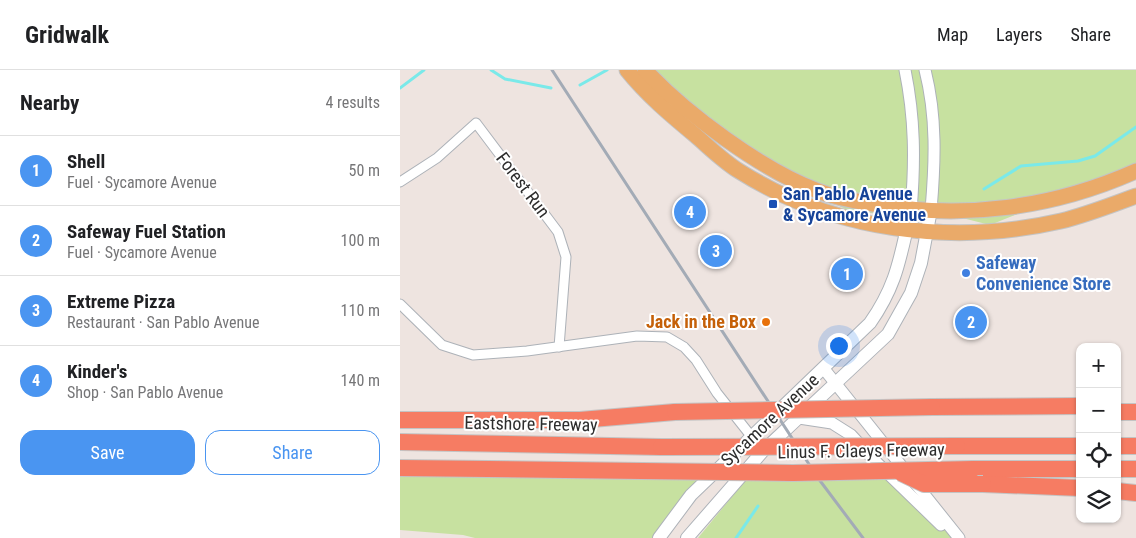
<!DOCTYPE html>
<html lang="en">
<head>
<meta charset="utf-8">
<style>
  body { margin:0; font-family:"Roboto Condensed",sans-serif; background:#f6f6f6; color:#202124 }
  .controls { position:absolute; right:15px; bottom:15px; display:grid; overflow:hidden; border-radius:10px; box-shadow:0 1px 4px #0004 }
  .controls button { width:45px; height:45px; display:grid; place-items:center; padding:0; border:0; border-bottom:1px solid #e0e0e0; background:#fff; color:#202124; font:25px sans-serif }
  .you { position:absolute; left:438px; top:275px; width:18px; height:18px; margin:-12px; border:4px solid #fff; border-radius:50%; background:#1a73e8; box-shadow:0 0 0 8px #1a73e833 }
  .badge { display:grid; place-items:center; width:32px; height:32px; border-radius:50%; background:#4a95f1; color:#fff; font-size:16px; font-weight:700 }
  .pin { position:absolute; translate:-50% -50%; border:2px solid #fff; box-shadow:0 1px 5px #0006 }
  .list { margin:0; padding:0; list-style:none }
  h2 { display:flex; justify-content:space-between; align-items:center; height:65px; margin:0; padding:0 20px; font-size:21px }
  h2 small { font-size:16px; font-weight:400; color:#757577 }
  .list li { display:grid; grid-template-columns:32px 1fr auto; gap:15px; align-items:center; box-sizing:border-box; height:70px; padding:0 20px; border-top:1px solid #e0e0e0 }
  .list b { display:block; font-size:19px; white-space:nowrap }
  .list p { margin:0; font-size:16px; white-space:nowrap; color:#757577 }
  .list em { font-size:16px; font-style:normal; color:#757577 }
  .actions { display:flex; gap:10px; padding:15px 20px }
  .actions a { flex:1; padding:11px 0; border:1px solid #4a95f1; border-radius:15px; text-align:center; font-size:18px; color:#4a95f1 }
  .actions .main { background:#4a95f1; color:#fff }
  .icon { flex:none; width:28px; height:28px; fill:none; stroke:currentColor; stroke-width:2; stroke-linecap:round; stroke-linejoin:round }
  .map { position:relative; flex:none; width:736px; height:468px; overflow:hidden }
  header { display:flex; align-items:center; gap:30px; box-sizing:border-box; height:70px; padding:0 25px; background:#fff; border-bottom:1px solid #e0e0e0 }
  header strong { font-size:24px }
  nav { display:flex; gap:28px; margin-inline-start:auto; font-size:18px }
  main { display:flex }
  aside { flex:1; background:#fff }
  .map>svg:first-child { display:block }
  .green { fill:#c7e1a0 }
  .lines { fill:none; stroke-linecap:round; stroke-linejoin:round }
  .stream { stroke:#7ae9e9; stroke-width:3 }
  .minor-casing { stroke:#adb2b8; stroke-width:11 }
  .tertiary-casing { stroke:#adb2b8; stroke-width:13 }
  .secondary-casing { stroke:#adb2b8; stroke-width:14 }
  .primary-casing { stroke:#c4c4c4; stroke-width:17 }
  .motorway-casing { stroke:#c4c4c4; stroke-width:18 }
  .minor { stroke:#fff; stroke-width:9 }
  .tertiary { stroke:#fff; stroke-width:11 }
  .secondary { stroke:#fff; stroke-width:12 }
  .primary { stroke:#eaaa69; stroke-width:15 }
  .motorway { stroke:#f67c63; stroke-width:16 }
  .rail { stroke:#a3abb6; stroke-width:3 }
  .motorway-bridge-casing { stroke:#c4c4c4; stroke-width:18; stroke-linecap:butt }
  .motorway-bridge { stroke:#f67c63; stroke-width:16 }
  .transit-dot { fill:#1a4fb4; stroke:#fff; stroke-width:2 }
  .shop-dot { fill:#3f7fe0; stroke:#fff; stroke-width:2 }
  .food-dot { fill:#e8710a; stroke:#fff; stroke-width:2 }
  .labels { text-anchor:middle; stroke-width:4; stroke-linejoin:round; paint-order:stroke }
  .street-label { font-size:18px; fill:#2d2d2d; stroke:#fff }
  .transit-label { font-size:18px; font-weight:bold; fill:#164399; stroke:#fff; text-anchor:start }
  .shop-label { font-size:18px; font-weight:bold; fill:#366cbe; stroke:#fff; text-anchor:start }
  .food-label { font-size:18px; font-weight:bold; fill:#c56008; stroke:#fff; text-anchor:end }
</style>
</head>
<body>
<header>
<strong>Gridwalk</strong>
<nav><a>Map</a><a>Layers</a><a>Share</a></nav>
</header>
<main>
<aside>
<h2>Nearby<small>4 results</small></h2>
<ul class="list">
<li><span class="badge">1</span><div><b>Shell</b><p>Fuel · Sycamore Avenue</p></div><em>50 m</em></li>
<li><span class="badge">2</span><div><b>Safeway Fuel Station</b><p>Fuel · Sycamore Avenue</p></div><em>100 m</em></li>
<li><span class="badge">3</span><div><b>Extreme Pizza</b><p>Restaurant · San Pablo Avenue</p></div><em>110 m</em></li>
<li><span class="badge">4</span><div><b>Kinder's</b><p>Shop · San Pablo Avenue</p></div><em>140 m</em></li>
</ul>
<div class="actions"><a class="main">Save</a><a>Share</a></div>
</aside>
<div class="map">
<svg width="736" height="468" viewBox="0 0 736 468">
  <rect width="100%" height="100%" fill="#eee4e0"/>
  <g class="green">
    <polygon points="235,0 736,0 736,96 590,155 531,140 511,141 503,147 447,140 326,78"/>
    <polygon points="0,398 311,402 259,468 75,468 63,465 0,460"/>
    <polygon points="499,402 558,468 298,468 348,407"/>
  </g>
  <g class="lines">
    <g class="stream">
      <polyline points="91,0 105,9 151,18"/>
      <polyline points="180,15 207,0"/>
      <polyline points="0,18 24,0"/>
      <polyline points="584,119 621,96 678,91 695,86 736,57"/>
      <polyline points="336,468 358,436"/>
    </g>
    <defs>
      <g id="minor">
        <polyline points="0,112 37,88 76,53 158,162 166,187 159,277"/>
        <polyline points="0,234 42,275 73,285 127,281 237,266 267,267 284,277 296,290 317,323 355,371"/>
      </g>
      <g id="tertiary">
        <path d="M 505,0 C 515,49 515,91 511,141"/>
        <path d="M 525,0 C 537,47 535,93 531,140"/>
        <polyline points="424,299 559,468"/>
        <polyline points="399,348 432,353 451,365 475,391 541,455"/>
      </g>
      <g id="secondary">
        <path d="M 259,468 L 291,425 L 470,253 C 498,213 500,186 511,141"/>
        <polyline points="287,468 363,381 488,264 511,223 521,193 531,140"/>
      </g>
      <g id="primary">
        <path d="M 227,0 C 247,25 271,45 295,65 C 309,77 323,91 339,101 C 434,161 552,176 661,151 C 686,145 711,135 736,126"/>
        <path d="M 245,0 C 286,44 362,100 418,121 C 436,128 455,131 473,134 C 563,150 653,138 736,101"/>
      </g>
      <g id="motorway">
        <polyline points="532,337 680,336"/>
        <polyline points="717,342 736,342"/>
        <polyline points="0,350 180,350 275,342"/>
        <polyline points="0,372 261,377"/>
        <polyline points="557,376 680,376"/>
        <polyline points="717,376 736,376"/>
        <polyline points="0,398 242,401"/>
        <polyline points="573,399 680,399"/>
        <polyline points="717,399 736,399"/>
        <polyline points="583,414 680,418"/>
        <polyline points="717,421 736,423"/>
      </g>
    </defs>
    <use href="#minor" class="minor-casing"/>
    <use href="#tertiary" class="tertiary-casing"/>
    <use href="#secondary" class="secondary-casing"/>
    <use href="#primary" class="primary-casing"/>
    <use href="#motorway" class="motorway-casing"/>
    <use href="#minor" class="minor"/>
    <use href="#tertiary" class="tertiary"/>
    <use href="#secondary" class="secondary"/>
    <use href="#primary" class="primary"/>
    <use href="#motorway" class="motorway"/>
    <polyline class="rail" points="152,0 418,408 463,468"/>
    <defs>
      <g id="motorway-bridge">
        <polyline points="275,342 532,337"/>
        <polyline points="261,377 557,376"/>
        <polyline points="242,401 393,403 573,399"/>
        <polyline points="501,403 524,414 583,414"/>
      </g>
    </defs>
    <use href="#motorway-bridge" class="motorway-bridge-casing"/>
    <use href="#motorway-bridge" class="motorway-bridge"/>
  </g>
  <rect class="transit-dot" x="368" y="129" width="10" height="10" rx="2.5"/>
  <circle class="shop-dot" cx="566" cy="203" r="5"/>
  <circle class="food-dot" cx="366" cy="252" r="5"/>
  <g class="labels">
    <g class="street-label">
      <text transform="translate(123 115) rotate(53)" y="6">Forest Run</text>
      <text transform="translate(370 350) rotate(-43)" y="6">Sycamore Avenue</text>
      <text transform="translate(131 354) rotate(1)" y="6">Eastshore Freeway</text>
      <text transform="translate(461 381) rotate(-1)" y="6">Linus F. Claeys Freeway</text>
    </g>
    <g class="transit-label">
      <text x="383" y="130">San Pablo Avenue<tspan x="383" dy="21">&amp; Sycamore Avenue</tspan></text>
    </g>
    <g class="shop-label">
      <text x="576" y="199">Safeway<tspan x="576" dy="21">Convenience Store</tspan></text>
    </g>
    <g class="food-label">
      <text x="356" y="258">Jack in the Box</text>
    </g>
  </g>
</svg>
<div class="controls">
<button>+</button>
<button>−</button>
<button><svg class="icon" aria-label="locate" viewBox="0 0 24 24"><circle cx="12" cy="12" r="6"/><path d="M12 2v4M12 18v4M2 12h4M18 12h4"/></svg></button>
<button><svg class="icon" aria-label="layers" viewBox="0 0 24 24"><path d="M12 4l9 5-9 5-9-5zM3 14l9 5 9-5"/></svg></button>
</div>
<div class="you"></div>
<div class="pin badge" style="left:447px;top:204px">1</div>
<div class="pin badge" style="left:571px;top:252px">2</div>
<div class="pin badge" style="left:316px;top:181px">3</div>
<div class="pin badge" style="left:290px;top:142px">4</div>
</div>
</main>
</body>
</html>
